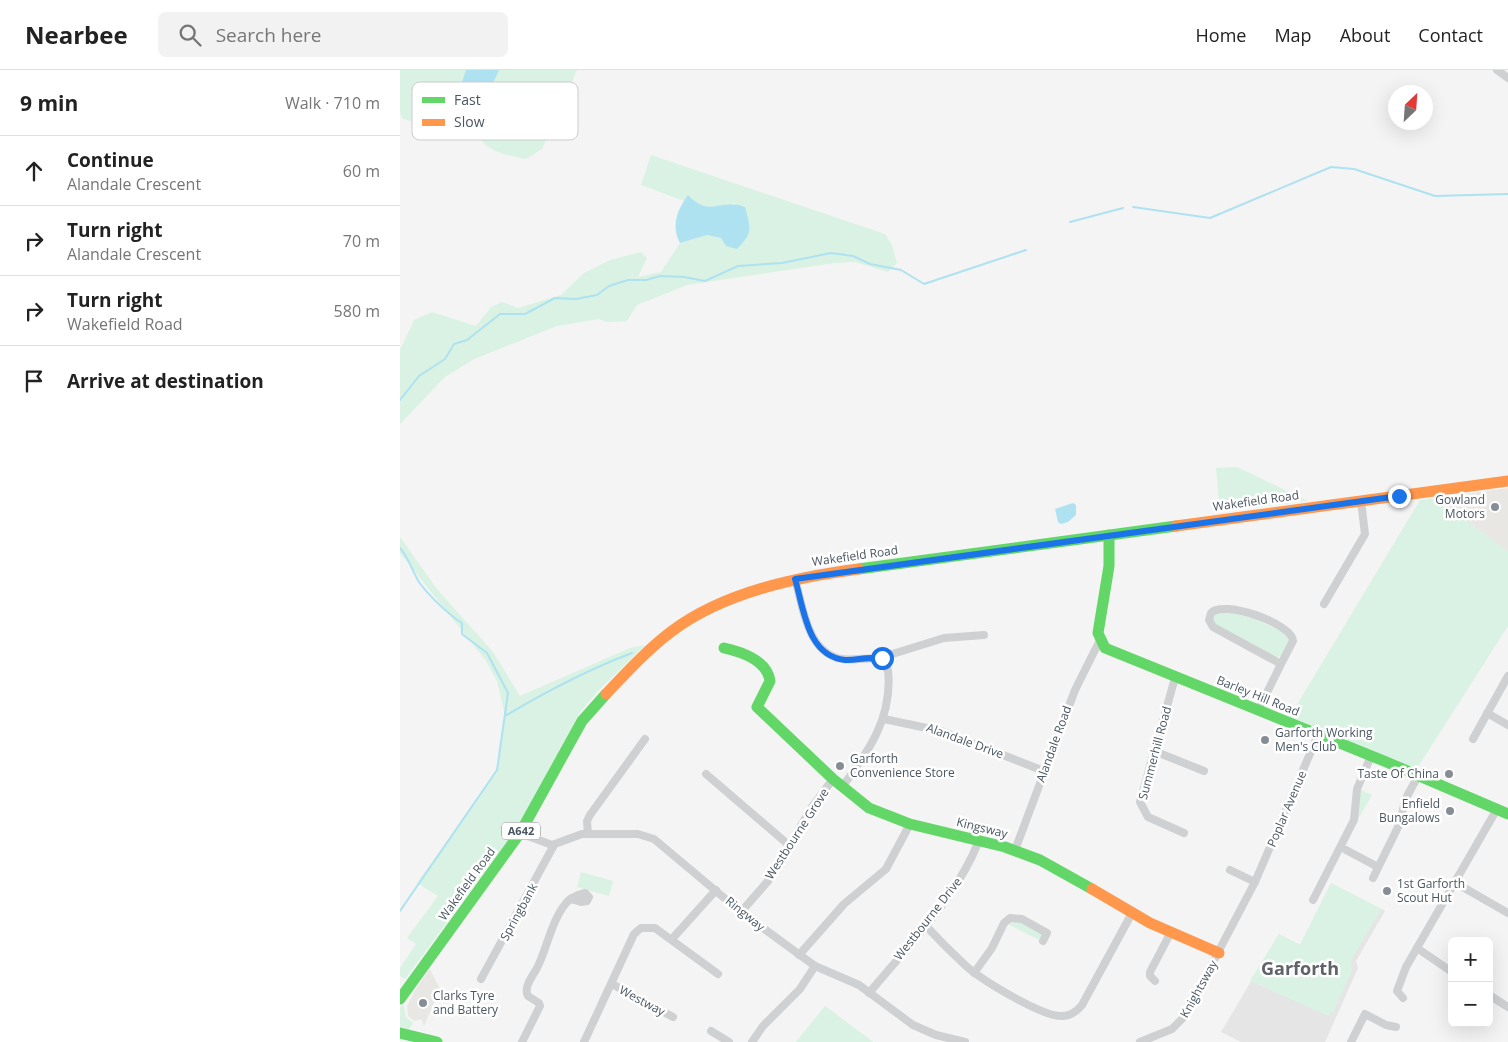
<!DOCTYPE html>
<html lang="en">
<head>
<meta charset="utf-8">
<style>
  body { margin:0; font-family:"Open Sans",sans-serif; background:#f2f2f2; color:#222 }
  .controls { position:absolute; right:15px; bottom:15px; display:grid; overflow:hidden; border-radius:8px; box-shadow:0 5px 20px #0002 }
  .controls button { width:45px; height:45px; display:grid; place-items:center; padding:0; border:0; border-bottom:1px solid #e0e0e0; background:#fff; color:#222; font:25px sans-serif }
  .compass { position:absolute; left:988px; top:15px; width:45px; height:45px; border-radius:50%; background:#fff; box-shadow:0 5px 20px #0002; rotate:25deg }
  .stop { position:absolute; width:15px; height:15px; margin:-11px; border:4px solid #1a73e8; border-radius:50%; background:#fff }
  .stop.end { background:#1a73e8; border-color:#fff; box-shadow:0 1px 5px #0008 }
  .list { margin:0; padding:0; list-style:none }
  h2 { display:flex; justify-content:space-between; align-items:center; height:65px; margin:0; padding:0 20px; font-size:21px }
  h2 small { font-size:16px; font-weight:400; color:#767676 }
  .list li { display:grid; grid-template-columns:32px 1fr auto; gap:15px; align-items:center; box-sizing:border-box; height:70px; padding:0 20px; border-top:1px solid #e0e0e0 }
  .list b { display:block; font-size:19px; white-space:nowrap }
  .list p { margin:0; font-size:16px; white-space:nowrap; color:#767676 }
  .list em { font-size:16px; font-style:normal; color:#767676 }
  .icon { flex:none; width:28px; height:28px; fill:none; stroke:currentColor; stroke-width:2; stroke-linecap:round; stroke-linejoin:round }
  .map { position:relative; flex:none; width:1108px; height:972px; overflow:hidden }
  header { display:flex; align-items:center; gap:30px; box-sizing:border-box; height:70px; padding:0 25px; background:#fff; border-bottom:1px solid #e0e0e0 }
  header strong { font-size:24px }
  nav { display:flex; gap:28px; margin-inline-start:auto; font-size:18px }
  .search { width:350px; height:45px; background:#f2f2f2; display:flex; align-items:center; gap:12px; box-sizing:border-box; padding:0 18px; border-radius:8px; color:#767676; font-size:19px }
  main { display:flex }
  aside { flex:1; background:#fff }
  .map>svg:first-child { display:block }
  .commercial { fill:#e8e7e3 }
  .education { fill:#e6e5e6 }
  .green { fill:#d9f2e3 }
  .water { fill:#aee2f0 }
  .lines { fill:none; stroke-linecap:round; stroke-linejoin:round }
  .stream { stroke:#aee2f0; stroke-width:2 }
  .street { stroke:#ced0d2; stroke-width:8 }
  .fast { stroke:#63d668; stroke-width:11 }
  .slow { stroke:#ff974d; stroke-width:11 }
  .route { stroke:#1a73e8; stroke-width:6 }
  .poi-dot { fill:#868d94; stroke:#fff; stroke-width:2 }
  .labels { text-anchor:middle; stroke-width:5; stroke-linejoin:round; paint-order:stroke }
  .shield { fill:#fff; stroke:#808990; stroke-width:1 }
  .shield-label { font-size:11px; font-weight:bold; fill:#4a5661 }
  .poi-label { font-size:12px; fill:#4a5661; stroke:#fff; text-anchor:start }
  .street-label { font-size:12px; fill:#4a5661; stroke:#fff }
  .district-label { font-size:18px; font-weight:bold; fill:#5f6368; stroke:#fff }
  .key { fill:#fff; stroke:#c9ccd0; stroke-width:1 }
  .key-label { font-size:14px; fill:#4a5661 }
</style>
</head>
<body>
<header>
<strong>Nearbee</strong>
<div class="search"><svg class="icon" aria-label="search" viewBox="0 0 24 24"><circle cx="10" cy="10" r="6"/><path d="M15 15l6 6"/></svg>Search here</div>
<nav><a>Home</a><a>Map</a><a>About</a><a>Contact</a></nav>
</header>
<main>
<aside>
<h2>9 min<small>Walk · 710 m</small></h2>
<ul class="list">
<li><svg class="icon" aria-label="ahead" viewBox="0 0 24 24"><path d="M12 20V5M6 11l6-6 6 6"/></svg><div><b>Continue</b><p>Alandale Crescent</p></div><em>60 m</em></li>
<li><svg class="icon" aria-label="right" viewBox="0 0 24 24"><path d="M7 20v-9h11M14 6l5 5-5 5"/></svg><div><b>Turn right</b><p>Alandale Crescent</p></div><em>70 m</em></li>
<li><svg class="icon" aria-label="right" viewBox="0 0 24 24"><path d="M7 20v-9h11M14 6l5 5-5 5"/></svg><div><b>Turn right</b><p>Wakefield Road</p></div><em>580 m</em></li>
<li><svg class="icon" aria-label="arrive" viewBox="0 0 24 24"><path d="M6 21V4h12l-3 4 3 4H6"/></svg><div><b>Arrive at destination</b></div></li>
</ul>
</aside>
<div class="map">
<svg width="1108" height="972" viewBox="0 0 1108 972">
  <rect width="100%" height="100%" fill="#f4f4f4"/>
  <g class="commercial">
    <polygon points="1108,418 1108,482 1037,428"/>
    <polygon points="30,899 40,919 24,956 21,949 15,951 8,946 7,936 15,920"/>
  </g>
  <polygon class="education" points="931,813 985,841 956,891 958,898 925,972 841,972 821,962 879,864 900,875"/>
  <g class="green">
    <path d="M 0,0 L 66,0 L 58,23 L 82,35 L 99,0 L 177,0 L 142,79 L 126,89 C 92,82 81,80 69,45 L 54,39 L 25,55 L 3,49 L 0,43 Z"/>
    <path d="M 251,85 L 485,164 L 492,175 L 497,193 L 488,202 L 455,192 L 435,193 L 287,215 L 237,235 L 227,251 L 206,252 L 199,249 L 157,256 L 74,289 L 45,307 L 0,354 L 0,280 L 14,250 L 32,242 L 76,256 L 91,237 L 102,232 L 118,238 L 161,225 L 184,203 L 210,190 L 241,182 L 247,188 L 238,207 L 261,202 L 280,173 L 307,165 L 321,168 L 335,133 C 313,137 304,142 288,125 L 284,131 L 241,115 Z"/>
    <polygon points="837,397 908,431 820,442 816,398"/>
    <polygon points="1037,428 1108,482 1108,556 1016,700 889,648 1020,430"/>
    <polygon points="0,467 37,519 93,582 120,626 230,578 245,575 196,623 181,641 114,762 5,909 0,906 0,898 16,874 7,868 38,826 17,813 97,700 105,646 97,611 86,591 0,483"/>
    <polygon points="818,541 843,544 888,564 890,569 882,586 875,587 815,554 812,547"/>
    <polygon points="959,719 972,725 958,749"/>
    <polygon points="181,802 213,811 209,826 177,817"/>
    <polygon points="931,813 981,839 951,891 952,901 933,943 930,942 928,946 850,911 879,864 900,875"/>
    <polygon points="618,851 642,864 639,870 608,854"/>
    <polygon points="3,933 6,947 13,953 8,961 0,960 0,938"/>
    <polygon points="425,936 473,972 396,972"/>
  </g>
  <g class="water">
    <polygon points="66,0 99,0 83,35 68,33 58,23"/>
    <path d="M 288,125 C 311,149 320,127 345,137 C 351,159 353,163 337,179 L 326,176 L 321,168 L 307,165 L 280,173 C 271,156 277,140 288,125 Z"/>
    <polygon points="673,433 676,435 676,445 668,452 661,454 658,452 655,439"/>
  </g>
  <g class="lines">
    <g class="stream">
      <polyline points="733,137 810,148 931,97 954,99 1035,126 1108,124"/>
      <polyline points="670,152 723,138"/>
      <polyline points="0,330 19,306 45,289 54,274 67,270 100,244 125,244 155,228 176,229 197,225 209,216 228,210 246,210 260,206 284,207 305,211 338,196 382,193 431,183 453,186 470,194 501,200 524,214 626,180"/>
      <path d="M 0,478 C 9,488 12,501 19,512 C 28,525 49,545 62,553 L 62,564 L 87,583 L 108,623 L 97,700 L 0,841"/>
      <path d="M 105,646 C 147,621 187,600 232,583"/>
    </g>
    <g class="street">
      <polyline points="1097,0 1108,8"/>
      <path d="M 395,509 C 403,537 407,583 442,589 C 453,591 465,587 477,589 L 488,600 C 493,647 469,681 442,717"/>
      <polyline points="924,534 965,464 961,431"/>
      <polyline points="481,590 486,586 544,568 584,565"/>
      <polyline points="775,608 740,732 748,747 784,763"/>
      <path d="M 858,641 L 881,594 L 813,557 L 809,550 L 811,543 C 823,529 893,554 893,571 L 881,594"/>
      <polyline points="1087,643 1108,655"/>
      <polyline points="484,649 541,661 644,701"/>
      <polyline points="1073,669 1108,606"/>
      <polyline points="754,681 804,701"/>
      <polyline points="306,704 390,776"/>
      <polyline points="120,763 152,775 182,764 238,764 254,769 341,842 415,896 459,915 513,955 536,965 565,972"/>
      <polyline points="188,764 187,751 190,745 245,669"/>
      <polyline points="615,780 675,620 700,570"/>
      <polyline points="946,780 978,797"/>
      <polyline points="830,800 855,812"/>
      <polyline points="973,808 1000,753 1005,730 1018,706"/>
      <polyline points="1054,812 1108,843"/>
      <polyline points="913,830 954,750 957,719 971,686"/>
      <polyline points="341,842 368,811 412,737 433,709"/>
      <path d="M 525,855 C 538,869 552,883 566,896 C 582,910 642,947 662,946 C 671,946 677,941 682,935 L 732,843"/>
      <polyline points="272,869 316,820"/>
      <polyline points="1017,878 1052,902"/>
      <polyline points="399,885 444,834 486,799 510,754"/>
      <polyline points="574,903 592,878 604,853 610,848 622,849 647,863 643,871"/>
      <polyline points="81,909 154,775"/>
      <polyline points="755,911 750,906 750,902 771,862"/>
      <polyline points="212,914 273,947"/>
      <path d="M 469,923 C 507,877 558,826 579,770"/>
      <polyline points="1089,925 1108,937"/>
      <polyline points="1003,928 997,921 1006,897 1097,739"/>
      <polyline points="311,961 329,972"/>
      <path d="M 122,972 L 140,936 L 139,933 L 128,926 C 123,917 133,906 137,898 C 147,879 150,855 163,837 C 168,829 175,825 185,823 L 189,827 L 187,831 L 181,832 L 171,829"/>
      <polyline points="184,972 234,864 241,858 255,858 318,904"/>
      <polyline points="352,972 363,956 400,919 415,896"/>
      <polyline points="740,972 772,959 784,947 855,812 918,665"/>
      <polyline points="951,972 965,944 986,955 996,957"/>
    </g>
    <g class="fast">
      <polyline points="709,465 709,496 698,563 705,578 984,691 1108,744"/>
      <polyline points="459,499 776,456"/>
      <path d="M 324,578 C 342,582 367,590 370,611 L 357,637 L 433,709 L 469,738 L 510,754 L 605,777 L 640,790 L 692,819"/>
      <polyline points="0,929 120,763 182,651 206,624"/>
      <polyline points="0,963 37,972"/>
    </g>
    <g class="slow">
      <polyline points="776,456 1108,411"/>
      <path d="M 206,624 C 227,602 248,579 272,561 C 324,522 397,507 459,499"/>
      <polyline points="692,819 750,853 819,883"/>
    </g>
  </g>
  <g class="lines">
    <path class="route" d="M 482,588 L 480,590 C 470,585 457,591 445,590 C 407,586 404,539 395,509 L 999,426"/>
  </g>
  <g class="poi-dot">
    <circle cx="1095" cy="437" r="5"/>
    <circle cx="865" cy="670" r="5"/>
    <circle cx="440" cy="696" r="5"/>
    <circle cx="1049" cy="704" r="5"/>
    <circle cx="1050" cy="741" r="5"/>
    <circle cx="987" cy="821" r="5"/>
    <circle cx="23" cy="933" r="5"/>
  </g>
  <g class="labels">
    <rect class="shield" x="102" y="752.5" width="38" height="17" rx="4"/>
    <g class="shield-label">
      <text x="121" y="765">A642</text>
    </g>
    <g class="poi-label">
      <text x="1085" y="434" text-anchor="end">Gowland<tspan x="1085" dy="14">Motors</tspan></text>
      <text x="875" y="667">Garforth Working<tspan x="875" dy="14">Men's Club</tspan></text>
      <text x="450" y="693">Garforth<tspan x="450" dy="14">Convenience Store</tspan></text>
      <text x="1039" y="708" text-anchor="end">Taste Of China</text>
      <text x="1040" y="738" text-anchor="end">Enfield<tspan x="1040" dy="14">Bungalows</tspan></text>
      <text x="997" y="818">1st Garforth<tspan x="997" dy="14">Scout Hut</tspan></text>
      <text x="33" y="930">Clarks Tyre<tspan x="33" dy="14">and Battery</tspan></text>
    </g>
    <g class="street-label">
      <text transform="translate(856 431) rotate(-8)" y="4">Wakefield Road</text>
      <text transform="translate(455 486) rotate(-8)" y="4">Wakefield Road</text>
      <text transform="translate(858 626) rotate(22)" y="4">Barley Hill Road</text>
      <text transform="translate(565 671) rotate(20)" y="4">Alandale Drive</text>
      <text transform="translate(654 674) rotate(-70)" y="4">Alandale Road</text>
      <text transform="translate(755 683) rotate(-75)" y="4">Summerhill Road</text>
      <text transform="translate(887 739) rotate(-67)" y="4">Poplar Avenue</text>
      <text transform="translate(582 758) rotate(14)" y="4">Kingsway</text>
      <text transform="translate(397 764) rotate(-57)" y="4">Westbourne Grove</text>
      <text transform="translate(67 814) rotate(-54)" y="4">Wakefield Road</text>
      <text transform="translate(119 842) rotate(-61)" y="4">Springbank</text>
      <text transform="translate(345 844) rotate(39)" y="4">Ringway</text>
      <text transform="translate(528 849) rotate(-52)" y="4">Westbourne Drive</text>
      <text transform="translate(799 919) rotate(-61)" y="4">Knightsway</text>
      <text transform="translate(242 931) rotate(28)" y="4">Westway</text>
    </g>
    <g class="district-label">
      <text x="900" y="905">Garforth</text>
    </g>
  </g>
  <rect x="12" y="12" width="166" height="58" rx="8" class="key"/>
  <rect x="22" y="27" width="23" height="6" fill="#63d668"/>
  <rect x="22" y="49" width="23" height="7" fill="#ff974d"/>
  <g class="key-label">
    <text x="54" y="35">Fast</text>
    <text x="54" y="57">Slow</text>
  </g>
</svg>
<div class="controls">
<button>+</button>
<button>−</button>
</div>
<svg class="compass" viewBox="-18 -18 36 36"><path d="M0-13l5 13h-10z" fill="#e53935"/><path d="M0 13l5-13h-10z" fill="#767676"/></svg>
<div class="stop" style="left:482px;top:588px"></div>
<div class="stop end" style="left:999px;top:426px"></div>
</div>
</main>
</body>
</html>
